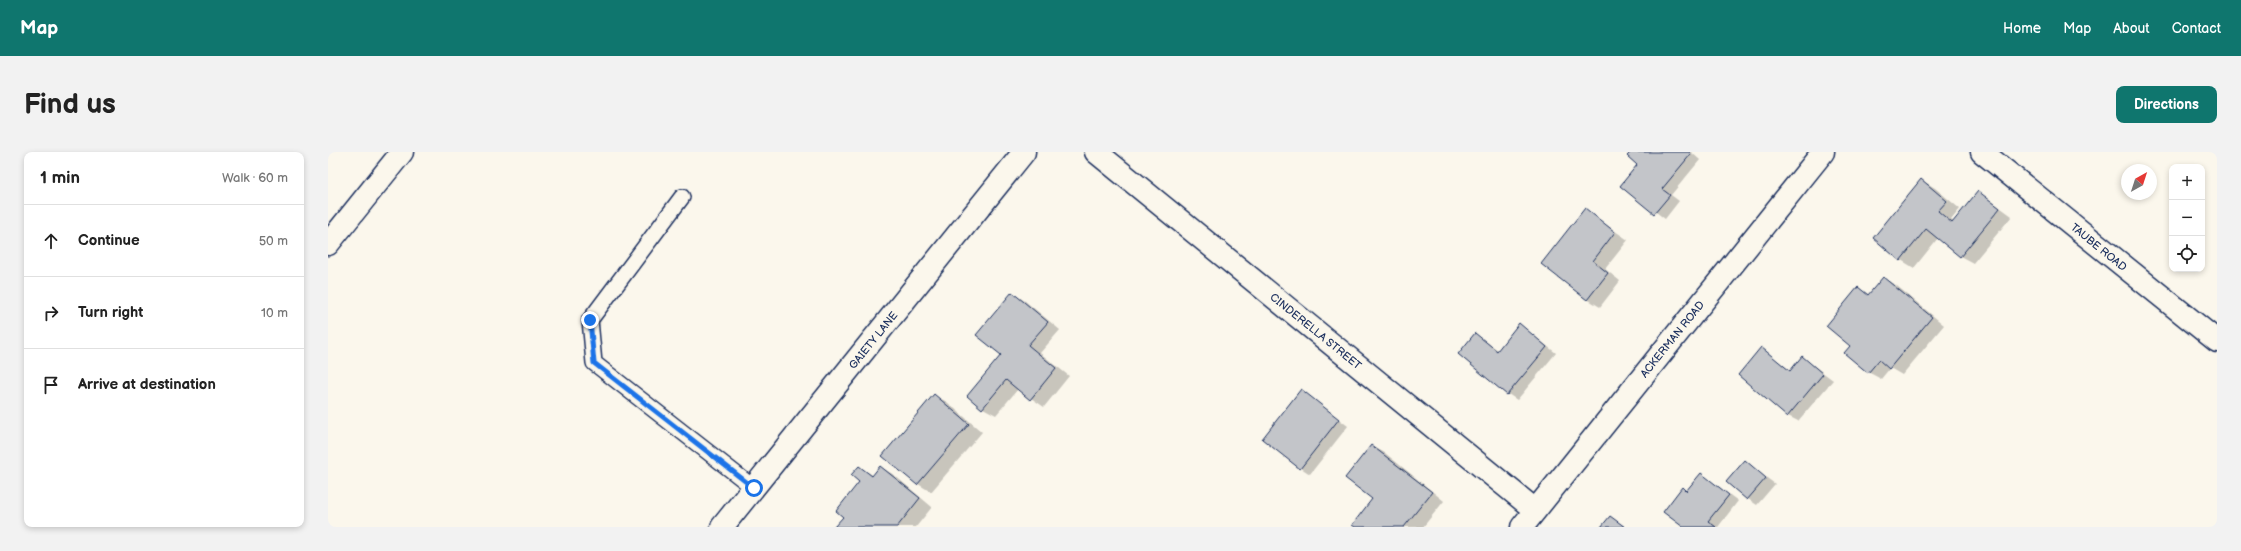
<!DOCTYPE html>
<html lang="en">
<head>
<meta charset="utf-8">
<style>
  body { margin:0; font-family:"Balsamiq Sans",sans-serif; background:#f2f2f2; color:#222 }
  .controls { position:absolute; right:12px; top:12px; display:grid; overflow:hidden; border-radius:8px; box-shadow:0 2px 6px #0003 }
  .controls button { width:36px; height:36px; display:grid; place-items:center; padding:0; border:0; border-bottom:1px solid #e0e0e0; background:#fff; color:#222; font:20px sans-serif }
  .compass { position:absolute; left:1793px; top:12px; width:36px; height:36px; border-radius:50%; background:#fff; box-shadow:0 2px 6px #0003; rotate:39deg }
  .stop { position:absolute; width:12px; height:12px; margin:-9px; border:3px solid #1a73e8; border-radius:50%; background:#fff }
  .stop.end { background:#1a73e8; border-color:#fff; box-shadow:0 1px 4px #0008 }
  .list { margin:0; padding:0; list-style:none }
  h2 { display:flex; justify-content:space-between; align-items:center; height:52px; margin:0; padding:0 16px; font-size:17px }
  h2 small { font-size:13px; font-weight:400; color:#767676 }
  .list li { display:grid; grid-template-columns:26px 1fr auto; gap:12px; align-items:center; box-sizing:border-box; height:72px; padding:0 16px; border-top:1px solid #e0e0e0 }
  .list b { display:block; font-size:15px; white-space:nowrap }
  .list em { font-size:13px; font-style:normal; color:#767676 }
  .icon { flex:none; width:22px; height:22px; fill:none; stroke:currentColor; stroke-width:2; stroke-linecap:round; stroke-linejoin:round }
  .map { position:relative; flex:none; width:1889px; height:375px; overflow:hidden; border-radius:8px }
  header { display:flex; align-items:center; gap:24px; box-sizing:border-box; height:56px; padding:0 20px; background:#0f766e; color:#fff }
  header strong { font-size:19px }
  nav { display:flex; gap:22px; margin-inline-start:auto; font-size:14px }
  .intro { display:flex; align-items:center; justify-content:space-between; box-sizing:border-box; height:96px; padding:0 24px }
  h1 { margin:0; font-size:28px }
  .button { padding:10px 18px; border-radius:8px; background:#0f766e; color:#fff; font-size:14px; font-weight:700 }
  main { display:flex; gap:24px; padding:0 24px }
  aside { flex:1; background:#fff; border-radius:8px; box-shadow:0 2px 6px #0003 }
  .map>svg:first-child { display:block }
  .shadow { fill:#0003 }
  .building { fill:#c3c5c9; stroke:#1b2f5e }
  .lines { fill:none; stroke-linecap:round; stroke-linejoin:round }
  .lane-casing { stroke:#1b2f5e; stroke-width:18 }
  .street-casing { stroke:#1b2f5e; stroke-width:25 }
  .secondary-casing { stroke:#1b2f5e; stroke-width:25 }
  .lane { stroke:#fbf7ec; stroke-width:15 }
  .street { stroke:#fbf7ec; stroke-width:22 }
  .secondary { stroke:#fbf7ec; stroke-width:22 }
  .route { stroke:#1a73e8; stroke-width:5 }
  .labels { text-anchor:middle; stroke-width:3; stroke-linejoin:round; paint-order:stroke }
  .street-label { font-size:11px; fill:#1b2f5e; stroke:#fbf7ec }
</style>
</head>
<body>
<header>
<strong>Map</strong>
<nav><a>Home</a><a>Map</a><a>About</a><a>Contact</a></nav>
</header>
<div class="intro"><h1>Find us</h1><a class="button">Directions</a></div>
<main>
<aside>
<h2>1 min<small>Walk · 60 m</small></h2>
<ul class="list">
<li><svg class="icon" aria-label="ahead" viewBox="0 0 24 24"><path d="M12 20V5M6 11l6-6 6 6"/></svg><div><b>Continue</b></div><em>50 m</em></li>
<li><svg class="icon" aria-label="right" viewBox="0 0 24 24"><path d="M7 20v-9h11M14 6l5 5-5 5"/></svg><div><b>Turn right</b></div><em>10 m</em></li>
<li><svg class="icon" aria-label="arrive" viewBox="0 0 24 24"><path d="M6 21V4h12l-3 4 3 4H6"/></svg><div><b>Arrive at destination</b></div></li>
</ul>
</aside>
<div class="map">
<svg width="1889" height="375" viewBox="0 0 1889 375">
  <rect width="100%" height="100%" fill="#fbf7ec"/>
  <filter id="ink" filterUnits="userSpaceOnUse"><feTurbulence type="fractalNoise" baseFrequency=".025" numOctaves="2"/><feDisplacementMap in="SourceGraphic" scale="8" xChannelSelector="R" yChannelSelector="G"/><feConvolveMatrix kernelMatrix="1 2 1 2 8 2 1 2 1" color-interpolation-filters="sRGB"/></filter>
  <g filter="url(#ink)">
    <g class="shadow">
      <polygon points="1304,0 1363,0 1372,8 1343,43 1351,49 1337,67 1293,33 1311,12"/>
      <polygon points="1594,28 1607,36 1632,57 1623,68 1626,70 1651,40 1684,64 1645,111 1632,104 1610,86 1586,116 1573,108 1546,86"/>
      <polygon points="1257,58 1300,88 1277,117 1292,129 1272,155 1259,147"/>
      <polygon points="1556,126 1569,134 1616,173 1574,223 1562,216 1553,227 1540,220 1524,194 1530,136 1542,143"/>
      <polygon points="684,141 697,149 732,178 712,201 741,224 716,255 690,237 668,263 655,256 674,203"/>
      <polygon points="1192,173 1228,201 1189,248 1180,242 1131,202 1147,182 1170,198"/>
      <polygon points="1433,196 1463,219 1474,205 1505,228 1470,269 1460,264"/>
      <polygon points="973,239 1020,274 982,322 973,316"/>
      <polygon points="606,243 619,250 654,280 603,340 590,332 555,303"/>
      <polygon points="1044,294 1057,301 1116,349 1095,375 1028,375 1045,347"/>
      <polygon points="1417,310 1447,332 1429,353 1420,347"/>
      <polygon points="531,315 546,324 553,315 566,323 604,355 588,375 507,375 516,364 533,330"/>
      <polygon points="1373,322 1410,349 1390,375 1357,375 1359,340"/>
    </g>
    <g class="building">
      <polygon points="1303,0 1361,0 1363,2 1334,37 1342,43 1326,62 1292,34 1309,13 1299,4"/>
      <polygon points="1593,27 1619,49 1610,59 1624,71 1650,39 1672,56 1632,105 1598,77 1572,109 1545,86"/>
      <polygon points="1257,56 1287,80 1265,109 1280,121 1259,148 1213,112"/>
      <polygon points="1555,125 1604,165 1561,217 1551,208 1540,221 1516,201 1522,194 1498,174 1530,135 1540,143"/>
      <polygon points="684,140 720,170 700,193 728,216 702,248 678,228 654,257 639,244 673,203 648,183"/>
      <polygon points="1191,171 1219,195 1179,243 1130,202 1147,181 1169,199"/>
      <polygon points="1433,195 1462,219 1474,204 1495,222 1459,265 1410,223"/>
      <polygon points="973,237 1011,267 972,317 934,287"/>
      <polygon points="606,242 641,272 589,333 554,304"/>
      <polygon points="1043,293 1104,340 1076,375 1027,375 1024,373 1044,347 1017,326"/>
      <polygon points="1417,308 1438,326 1419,348 1398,330"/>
      <polygon points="531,314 544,324 552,314 592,346 569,375 506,375 515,365 508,359 531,330 523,323"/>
      <polygon points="1373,321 1401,343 1380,369 1388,375 1355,375 1335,360 1354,335 1358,339"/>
      <polygon points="1282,364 1297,375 1273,375"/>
    </g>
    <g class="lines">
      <defs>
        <polyline id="lane" points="354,45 262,168 266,211 426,336"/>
        <g id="street">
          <polyline points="768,0 1207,358"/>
          <polyline points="1654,0 1889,189"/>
          <polyline points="0,92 74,0"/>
          <polyline points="394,375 696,0"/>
        </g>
        <polyline id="secondary" points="1194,375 1495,0"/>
      </defs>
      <use href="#lane" class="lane-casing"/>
      <use href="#street" class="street-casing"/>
      <use href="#secondary" class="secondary-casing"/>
      <use href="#lane" class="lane"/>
      <use href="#street" class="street"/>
      <use href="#secondary" class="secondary"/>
    </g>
  </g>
  <g class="lines" filter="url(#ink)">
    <polyline class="route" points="262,168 266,211 426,336"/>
  </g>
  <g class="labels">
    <g class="street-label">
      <text transform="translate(1771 95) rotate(39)" y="4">TAUBE ROAD</text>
      <text transform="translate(988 179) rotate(39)" y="4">CINDERELLA STREET</text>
      <text transform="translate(1344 187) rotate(-51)" y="4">ACKERMAN ROAD</text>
      <text transform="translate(545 188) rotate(-51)" y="4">GAIETY LANE</text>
    </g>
  </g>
</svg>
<div class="controls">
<button>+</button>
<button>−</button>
<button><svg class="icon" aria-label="locate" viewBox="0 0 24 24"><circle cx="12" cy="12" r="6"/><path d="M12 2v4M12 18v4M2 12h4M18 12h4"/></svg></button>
</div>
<svg class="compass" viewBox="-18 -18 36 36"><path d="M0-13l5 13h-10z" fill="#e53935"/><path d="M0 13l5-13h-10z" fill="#767676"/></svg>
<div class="stop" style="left:426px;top:336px"></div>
<div class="stop end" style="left:262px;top:168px"></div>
</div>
</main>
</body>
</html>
